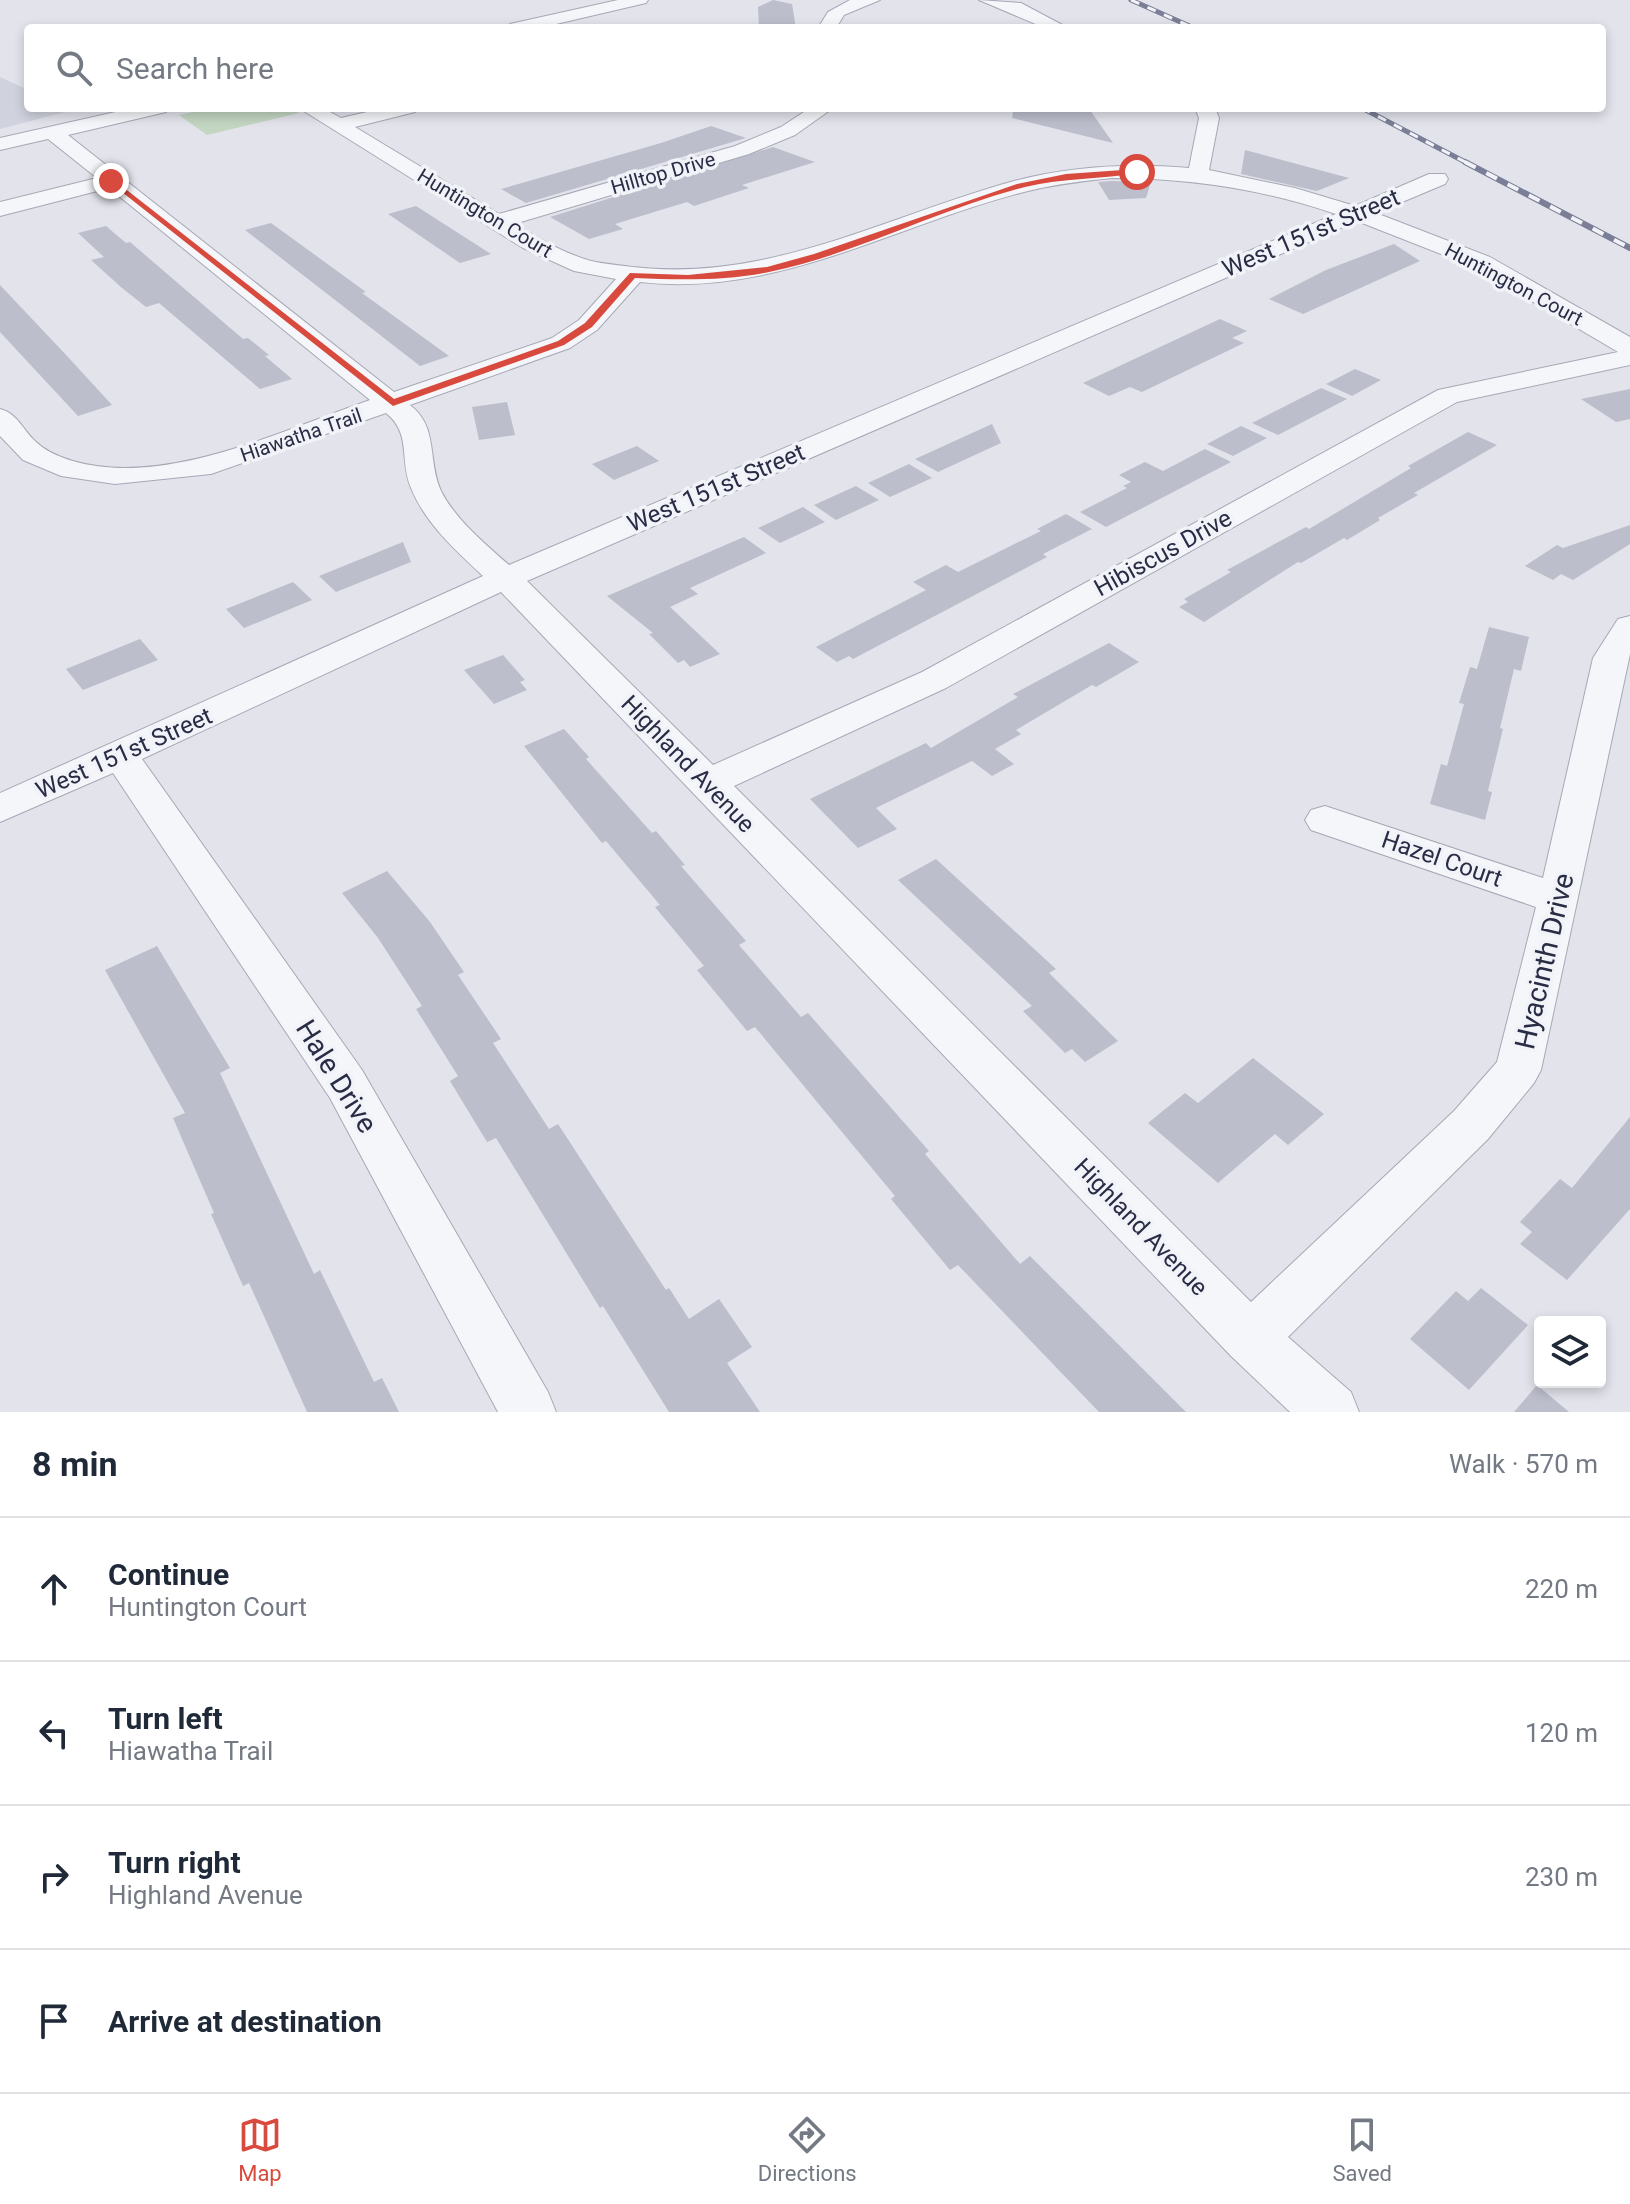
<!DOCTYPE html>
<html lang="en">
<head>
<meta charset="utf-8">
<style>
  body { margin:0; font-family:Roboto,sans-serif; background:#f2f2f3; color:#1f2937 }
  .controls { position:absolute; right:24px; bottom:24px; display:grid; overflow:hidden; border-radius:8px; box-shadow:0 4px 12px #0003 }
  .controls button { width:72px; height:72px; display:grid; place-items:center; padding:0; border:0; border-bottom:2px solid #e0e1e3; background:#fff; color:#1f2937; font:40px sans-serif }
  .stop { position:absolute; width:24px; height:24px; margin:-18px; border:6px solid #d94a3e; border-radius:50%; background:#fff }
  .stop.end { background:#d94a3e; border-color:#fff; box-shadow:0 2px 8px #0008 }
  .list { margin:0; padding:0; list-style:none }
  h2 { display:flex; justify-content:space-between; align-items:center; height:104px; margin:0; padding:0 32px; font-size:34px }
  h2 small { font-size:26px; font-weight:400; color:#747a83 }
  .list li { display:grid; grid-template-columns:52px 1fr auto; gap:24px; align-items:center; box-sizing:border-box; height:144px; padding:0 32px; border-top:2px solid #e0e1e3 }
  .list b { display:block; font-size:30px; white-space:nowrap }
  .list p { margin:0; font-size:26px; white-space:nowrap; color:#747a83 }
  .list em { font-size:26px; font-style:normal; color:#747a83 }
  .icon { flex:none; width:44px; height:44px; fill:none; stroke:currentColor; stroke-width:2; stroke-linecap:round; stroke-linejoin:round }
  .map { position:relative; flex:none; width:1630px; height:1412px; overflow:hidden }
  .search { position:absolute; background:#fff; box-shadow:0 4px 12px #0003; left:24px; right:24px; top:24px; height:88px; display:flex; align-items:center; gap:20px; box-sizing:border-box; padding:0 28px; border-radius:8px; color:#747a83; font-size:30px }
  .sheet { height:680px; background:#fff }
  nav { display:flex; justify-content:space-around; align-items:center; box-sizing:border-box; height:112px; border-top:2px solid #e0e1e3; background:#fff; font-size:22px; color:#747a83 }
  nav a { display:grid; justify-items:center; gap:4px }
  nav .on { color:#d94a3e }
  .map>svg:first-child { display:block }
  .built { fill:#d0d2de }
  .green { fill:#c3d6c2 }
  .building { fill:#bcbecc }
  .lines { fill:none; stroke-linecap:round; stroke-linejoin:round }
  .minor-casing { stroke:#a6a8b6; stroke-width:2 }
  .minor { fill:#f5f6f9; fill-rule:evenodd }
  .rail-far1-casing { stroke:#7a7e96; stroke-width:5 }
  .rail-casing { stroke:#7a7e96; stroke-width:6 }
  .rail-far1 { stroke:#f2f3f8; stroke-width:3; stroke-dasharray:9; stroke-linecap:butt }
  .rail { stroke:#f2f3f8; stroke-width:4; stroke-dasharray:12; stroke-linecap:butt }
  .route { fill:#d94a3e }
  .labels { text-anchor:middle; stroke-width:7; stroke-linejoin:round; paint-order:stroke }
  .far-street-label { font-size:20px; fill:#282c45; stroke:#f2f3f8 }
  .street-label { font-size:24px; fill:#282c45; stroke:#f2f3f8 }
  .near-street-label { font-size:28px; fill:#282c45; stroke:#f2f3f8 }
</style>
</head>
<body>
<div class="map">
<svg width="1630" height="1412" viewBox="0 0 1630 1412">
  <rect width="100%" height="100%" fill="#e2e3eb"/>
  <polygon class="built" points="0,77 28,90 28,108 58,108 65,112 0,129"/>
  <polygon class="green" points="212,108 290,108 299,113 207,135 179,115"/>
  <g class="building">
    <polygon points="773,0 792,4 796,28 759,28 758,7"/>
    <polygon points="1075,109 1090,110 1113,143 1012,118 1013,112"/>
    <polygon points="711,126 746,138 526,203 501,189 661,143"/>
    <polygon points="773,147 815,162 742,185 749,188 694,206 687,202 615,224 623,229 589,239 550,217"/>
    <polygon points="1245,150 1349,178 1317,191 1241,174"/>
    <polygon points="1112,181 1141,182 1151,182 1146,198 1109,200 1098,182"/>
    <polygon points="416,206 491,254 460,263 388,214"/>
    <polygon points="271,223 366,292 362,293 449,356 420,366 245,230"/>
    <polygon points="106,226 126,243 130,242 243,339 248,338 269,355 265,356 292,379 260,389 159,303 146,307 122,288 91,260 104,257 78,233"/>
    <polygon points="1394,244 1420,261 1303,314 1269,299 1326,270"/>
    <polygon points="0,285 67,356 112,405 78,416 0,332"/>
    <polygon points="1220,319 1247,331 1232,338 1244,343 1142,392 1130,387 1109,396 1083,383"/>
    <polygon points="1355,369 1381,380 1352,396 1326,384"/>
    <polygon points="1321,388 1347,399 1278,435 1252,423"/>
    <polygon points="1630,389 1630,419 1616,422 1581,399"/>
    <polygon points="507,402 515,435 479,440 472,407"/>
    <polygon points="992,424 1001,443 938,472 915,459"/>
    <polygon points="1241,426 1267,438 1233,456 1207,444"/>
    <polygon points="1468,432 1497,445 1414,493 1418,495 1378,518 1380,520 1347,540 1344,538 1301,563 1298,562 1204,622 1179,607 1188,602 1184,599 1231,572 1227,570 1306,527 1309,529 1411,468 1408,466"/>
    <polygon points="637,446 659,461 614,480 592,464"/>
    <polygon points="1205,449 1231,462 1106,527 1080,512 1127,488 1123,486 1131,482 1119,475 1145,462 1163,471"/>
    <polygon points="909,464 932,478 890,497 868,483"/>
    <polygon points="856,486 879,500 836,520 814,505"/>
    <polygon points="803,507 825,522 780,543 758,528"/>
    <polygon points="1066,514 1092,529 1043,554 1047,557 853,659 849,656 837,662 816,647 926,590 913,582 946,565 958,572 1041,531 1037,529"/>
    <polygon points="1630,525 1630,544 1573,580 1561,574 1553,580 1525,566 1557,545 1563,548"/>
    <polygon points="744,537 766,553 690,588 698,594 670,607 720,654 690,667 684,660 678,663 649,634 653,633 607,596"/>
    <polygon points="403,542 411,562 336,592 319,576"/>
    <polygon points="293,582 312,600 244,628 226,609"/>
    <polygon points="1489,627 1529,637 1521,671 1514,669 1500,728 1503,729 1488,791 1492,792 1485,820 1430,804 1441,764 1447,766 1464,704 1459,703 1470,667 1477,669"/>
    <polygon points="140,639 158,660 83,690 66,669"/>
    <polygon points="1109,643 1139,662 1096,687 1092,685 1016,730 1021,734 995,749 1014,764 992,776 972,761 876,808 897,829 858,848 810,799 926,743 931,748 1018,697 1013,694"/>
    <polygon points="503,655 525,680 520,682 527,690 494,704 464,670"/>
    <polygon points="564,729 589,757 586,759 652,833 656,831 685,865 681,866 746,941 739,945 801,1017 808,1013 929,1151 925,1154 1020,1264 1030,1256 1186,1412 1099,1412 958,1265 950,1270 891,1199 895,1196 755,1027 747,1031 697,970 704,966 655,907 660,905 606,841 602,843 524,746"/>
    <polygon points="936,859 1056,969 1049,973 1118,1041 1085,1062 1072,1049 1065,1053 1023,1011 1032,1006 898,880"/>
    <polygon points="387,871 430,922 464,972 458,975 501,1039 493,1043 549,1129 558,1124 666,1290 669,1288 689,1319 719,1299 752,1347 727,1363 760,1412 669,1412 603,1306 600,1308 496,1138 487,1142 450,1081 458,1076 416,1009 422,1006 378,938 342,893"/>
    <polygon points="157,946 230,1068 220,1073 314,1274 320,1270 374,1382 382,1378 399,1412 307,1412 249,1283 243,1286 211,1214 214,1213 173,1118 185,1113 105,970"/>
    <polygon points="1253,1058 1324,1114 1288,1145 1275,1134 1218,1183 1148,1123 1185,1093 1198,1103"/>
    <polygon points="1630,1117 1630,1209 1567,1280 1520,1244 1532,1232 1520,1222 1560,1179 1572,1188"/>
    <polygon points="1481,1288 1528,1325 1469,1390 1410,1339 1456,1291 1468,1301"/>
    <polygon points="1537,1385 1569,1412 1514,1412"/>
  </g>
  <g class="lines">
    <defs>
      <g id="minor">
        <polygon points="618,0 648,0 646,3 539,28 507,28 510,24"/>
        <polygon points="850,0 880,0 844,15 836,28 818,28 828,12"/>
        <polygon points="979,0 1021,3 1068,28 1045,28"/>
        <path d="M 133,108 L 169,108 L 166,112 L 68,135 L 394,392 L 552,338 L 579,320 L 616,279 L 574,271 L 523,248 L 299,108 L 323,108 L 341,118 L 384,108 L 418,108 L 415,112 L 355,127 L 499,214 L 735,146 L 781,127 L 810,108 L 833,108 L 795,135 L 749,154 L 514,224 C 538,238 563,253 591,261 C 604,264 619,265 633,267 C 768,283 887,216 1014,181 C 1072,166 1130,163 1189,168 L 1199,118 L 1195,108 L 1215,108 L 1219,118 L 1209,170 L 1295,188 L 1355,206 L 1429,174 L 1445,174 L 1448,179 L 1445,184 L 1376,213 L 1490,257 L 1630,337 L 1630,365 L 1457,402 L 946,688 L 734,786 L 1251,1302 L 1454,1111 L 1497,1062 L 1536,907 L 1311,830 L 1305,820 L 1311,810 L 1325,806 L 1543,878 L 1593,658 L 1618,619 L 1630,616 L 1630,654 L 1541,1070 L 1534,1083 L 1488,1139 L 1288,1337 L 1351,1392 L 1359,1412 L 1290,1412 L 1231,1356 L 501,592 L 142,759 L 362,1070 L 548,1392 L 556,1412 L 498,1412 L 330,1098 L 113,773 L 0,822 L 0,793 L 483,576 C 456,551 425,523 411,488 C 399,460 412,434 386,413 L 211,474 L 115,484 L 61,476 L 23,460 L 0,436 L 0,409 C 17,413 23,430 35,441 C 45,451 59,457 73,461 C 165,488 283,430 370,400 L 109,188 L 0,216 L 0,202 L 97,178 L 48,139 L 0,150 L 0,138 ZM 1112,178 C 1189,178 1263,189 1336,214 L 509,565 C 485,544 456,520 441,491 C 427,460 439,427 410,405 L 570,348 L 597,330 L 640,282 C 778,298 899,223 1028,191 C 1056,184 1084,181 1112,178 ZM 1357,221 L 1474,267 L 1618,352 L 1438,390 L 922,672 L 713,765 L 527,581 Z"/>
      </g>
    </defs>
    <use href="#minor" class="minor-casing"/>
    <use href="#minor" class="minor"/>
    <defs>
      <g id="rail-far1">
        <polyline points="1131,0 1194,28"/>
        <polyline points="1362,108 1469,164"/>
      </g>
      <polyline id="rail" points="1465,162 1630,248"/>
    </defs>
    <use href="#rail-far1" class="rail-far1-casing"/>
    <use href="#rail" class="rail-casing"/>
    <use href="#rail-far1" class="rail-far1"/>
    <use href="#rail" class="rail"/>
  </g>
  <path class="route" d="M 1137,169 L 1140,173 C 1101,179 1063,178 1025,187 C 938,209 857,254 769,272 C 725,281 679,280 635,278 L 592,327 L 564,345 L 393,406 L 108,181 L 114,180 L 394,399 L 558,341 L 585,323 L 630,273 L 688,275 L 767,267 L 814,254 L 1017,184 L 1066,174 Z"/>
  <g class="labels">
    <g class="far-street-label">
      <text transform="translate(663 173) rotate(-16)" y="7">Hilltop Drive</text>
      <text transform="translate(485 213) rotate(31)" y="7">Huntington Court</text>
      <text transform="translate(1514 284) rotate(28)" y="7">Huntington Court</text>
      <text transform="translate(301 435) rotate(-19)" y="7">Hiawatha Trail</text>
    </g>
    <g class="street-label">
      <text transform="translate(1311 233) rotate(-23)" y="8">West 151st Street</text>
      <text transform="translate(716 488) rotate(-23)" y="8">West 151st Street</text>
      <text transform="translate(1163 553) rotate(-29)" y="8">Hibiscus Drive</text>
      <text transform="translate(124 753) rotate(-24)" y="8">West 151st Street</text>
      <text transform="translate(688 764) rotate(46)" y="8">Highland Avenue</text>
      <text transform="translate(1442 859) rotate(19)" y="8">Hazel Court</text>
      <text transform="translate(1141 1227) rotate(46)" y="8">Highland Avenue</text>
    </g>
    <g class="near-street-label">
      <text transform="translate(1544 961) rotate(-77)" y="10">Hyacinth Drive</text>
      <text transform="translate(337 1076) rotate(58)" y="10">Hale Drive</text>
    </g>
  </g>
</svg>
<div class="controls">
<button><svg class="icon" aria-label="layers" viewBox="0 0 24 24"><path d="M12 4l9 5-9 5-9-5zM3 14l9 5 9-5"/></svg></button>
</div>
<div class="stop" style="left:1137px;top:172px"></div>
<div class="stop end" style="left:111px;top:181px"></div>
<div class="search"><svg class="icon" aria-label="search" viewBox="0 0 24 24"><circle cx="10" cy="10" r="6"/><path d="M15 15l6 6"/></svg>Search here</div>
</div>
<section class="sheet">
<h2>8 min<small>Walk · 570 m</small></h2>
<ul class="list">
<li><svg class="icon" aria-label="ahead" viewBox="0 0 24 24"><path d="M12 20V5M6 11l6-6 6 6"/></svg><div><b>Continue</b><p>Huntington Court</p></div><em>220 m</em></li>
<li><svg class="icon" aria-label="left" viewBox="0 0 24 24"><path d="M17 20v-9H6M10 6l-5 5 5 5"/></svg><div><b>Turn left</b><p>Hiawatha Trail</p></div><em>120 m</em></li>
<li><svg class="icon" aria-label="right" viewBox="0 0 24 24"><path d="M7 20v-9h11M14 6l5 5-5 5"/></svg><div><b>Turn right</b><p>Highland Avenue</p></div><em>230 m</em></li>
<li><svg class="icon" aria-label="arrive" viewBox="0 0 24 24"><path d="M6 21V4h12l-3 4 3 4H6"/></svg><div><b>Arrive at destination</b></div></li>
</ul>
</section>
<nav>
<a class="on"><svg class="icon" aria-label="map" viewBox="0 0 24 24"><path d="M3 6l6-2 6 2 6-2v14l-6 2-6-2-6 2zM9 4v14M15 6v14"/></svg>Map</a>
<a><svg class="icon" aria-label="directions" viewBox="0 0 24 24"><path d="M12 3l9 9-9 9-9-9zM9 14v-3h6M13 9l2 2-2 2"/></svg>Directions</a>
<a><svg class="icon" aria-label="saved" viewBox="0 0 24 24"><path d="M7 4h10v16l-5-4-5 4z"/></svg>Saved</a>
</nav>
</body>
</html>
